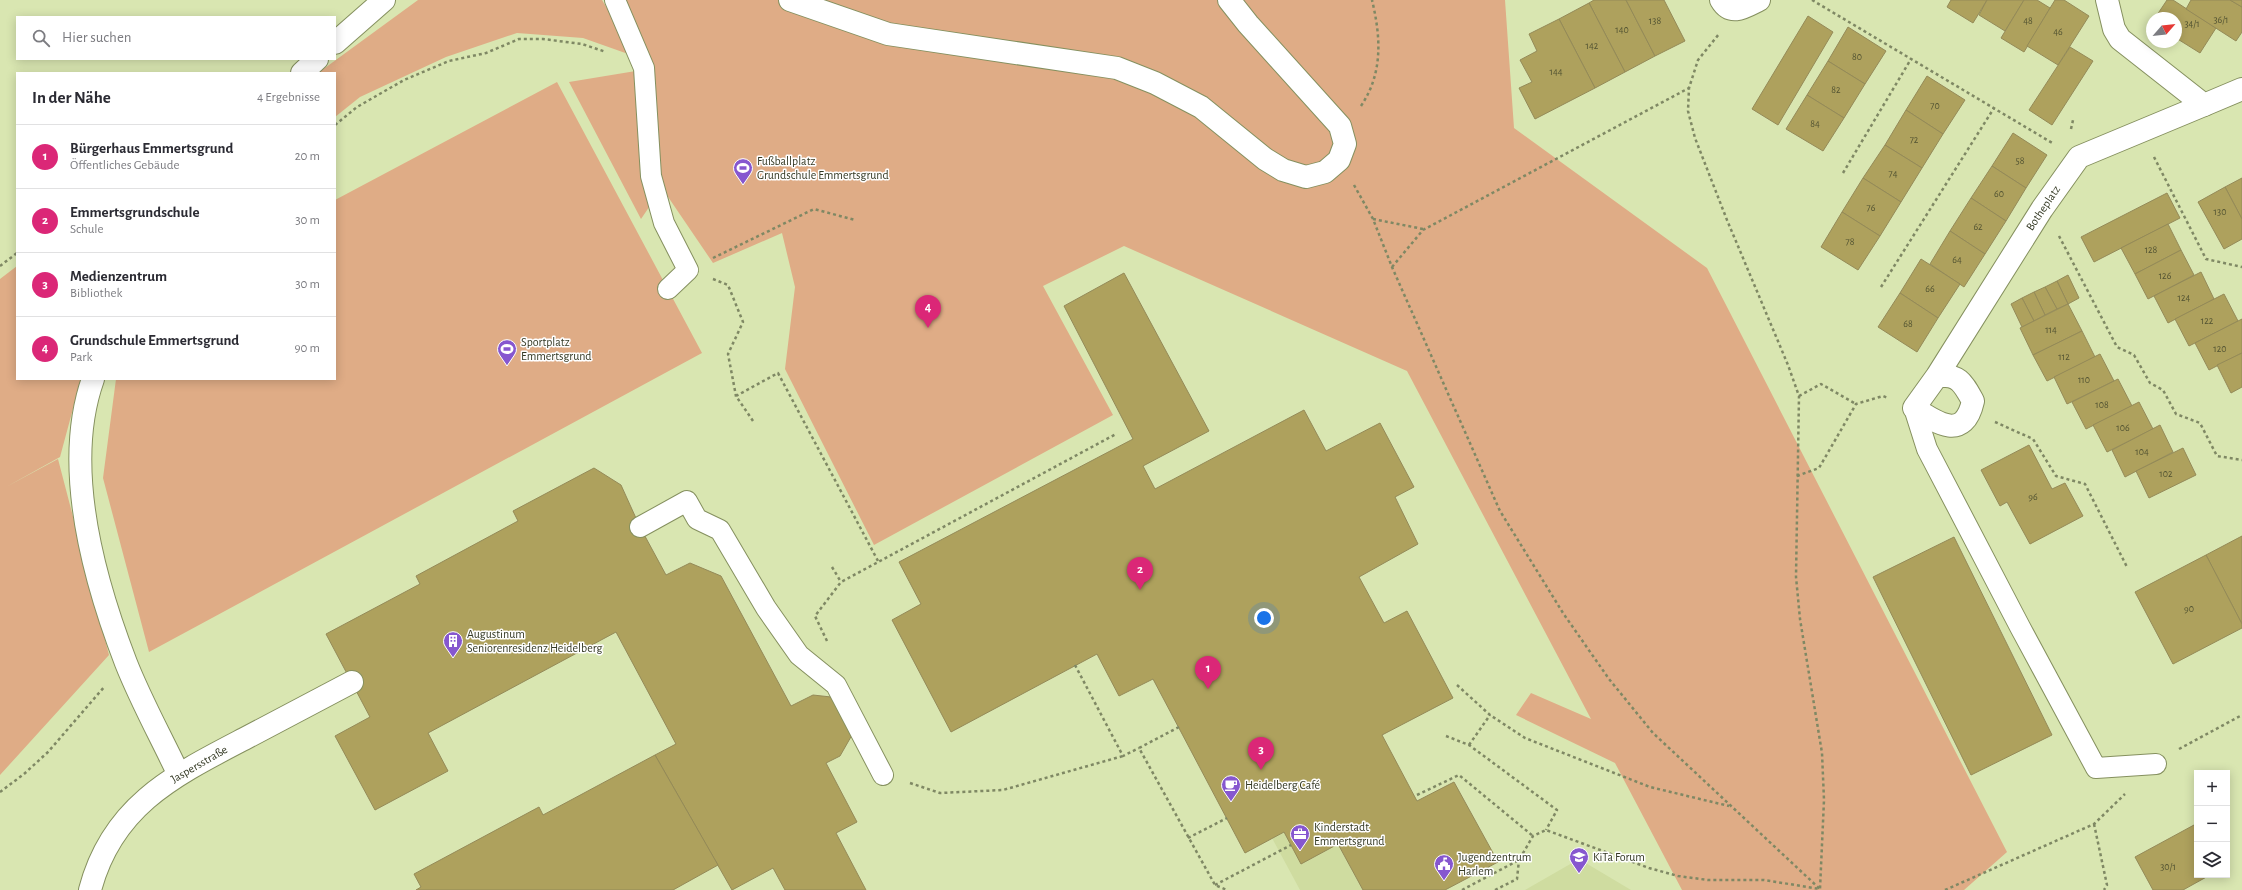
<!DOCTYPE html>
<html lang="de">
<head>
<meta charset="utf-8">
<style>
  body { margin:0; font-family:"Alegreya Sans",sans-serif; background:#f2f2f3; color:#2b2b33 }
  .controls { position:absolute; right:12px; bottom:12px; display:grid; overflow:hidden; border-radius:0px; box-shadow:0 2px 10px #0003 }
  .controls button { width:36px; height:36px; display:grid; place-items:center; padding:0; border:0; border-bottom:1px solid #e1e1e2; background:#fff; color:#2b2b33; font:20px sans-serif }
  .compass { position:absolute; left:2146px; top:12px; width:36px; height:36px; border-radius:50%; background:#fff; box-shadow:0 2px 10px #0003; rotate:62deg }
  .you { position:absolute; left:1264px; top:618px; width:14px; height:14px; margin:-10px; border:3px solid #fff; border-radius:50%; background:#1a73e8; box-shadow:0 0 0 6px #1a73e833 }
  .badge { display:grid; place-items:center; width:26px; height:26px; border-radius:50%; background:#db2777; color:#fff; font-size:13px; font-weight:700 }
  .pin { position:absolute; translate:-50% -33px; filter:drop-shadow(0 1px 2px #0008) }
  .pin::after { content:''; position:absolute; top:21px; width:14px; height:12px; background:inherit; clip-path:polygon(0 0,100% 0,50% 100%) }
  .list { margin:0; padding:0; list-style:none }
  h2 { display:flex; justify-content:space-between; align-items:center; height:52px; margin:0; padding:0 16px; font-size:17px }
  h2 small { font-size:13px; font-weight:400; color:#7c7c81 }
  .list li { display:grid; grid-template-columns:26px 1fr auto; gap:12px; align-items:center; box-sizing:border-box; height:64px; padding:0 16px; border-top:1px solid #e1e1e2 }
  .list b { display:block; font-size:15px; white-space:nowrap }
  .list p { margin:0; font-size:13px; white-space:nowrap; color:#7c7c81 }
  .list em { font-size:13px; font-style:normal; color:#7c7c81 }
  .icon { flex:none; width:22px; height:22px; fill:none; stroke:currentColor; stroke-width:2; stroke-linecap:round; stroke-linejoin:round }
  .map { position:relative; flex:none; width:2242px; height:890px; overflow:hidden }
  .search { position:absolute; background:#fff; box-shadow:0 2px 10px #0003; left:16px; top:16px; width:320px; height:44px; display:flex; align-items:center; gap:10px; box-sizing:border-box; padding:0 14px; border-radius:0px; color:#7c7c81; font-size:15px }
  .panel { position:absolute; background:#fff; box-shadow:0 2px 10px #0003; left:16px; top:72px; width:320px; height:308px; border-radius:0px }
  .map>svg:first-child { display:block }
  .built { fill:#cfdca0 }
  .green { fill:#dfac86 }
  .building { fill:#aea15d; stroke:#948a58 }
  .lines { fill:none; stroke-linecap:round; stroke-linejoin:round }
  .service-casing { stroke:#85905f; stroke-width:22 }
  .minor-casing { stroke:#85905f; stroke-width:24 }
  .path { stroke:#7f8864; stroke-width:2.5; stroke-dasharray:3 3; stroke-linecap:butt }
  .service { stroke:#fff; stroke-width:20 }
  .minor { stroke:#fff; stroke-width:22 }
  .labels { text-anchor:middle; stroke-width:3; stroke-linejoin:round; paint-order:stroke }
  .number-label { font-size:10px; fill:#525332 }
  .poi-label { font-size:12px; fill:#343924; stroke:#fff; text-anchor:start }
  .street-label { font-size:12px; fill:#343924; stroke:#fff }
</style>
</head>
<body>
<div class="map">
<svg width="2242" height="890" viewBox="0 0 2242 890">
  <rect width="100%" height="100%" fill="#d9e6b1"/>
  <g class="built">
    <polygon points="1356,794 1408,890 1300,890 1272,838"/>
    <polygon points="1579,859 1631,890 1524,890 1525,890"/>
  </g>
  <g class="green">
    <polygon points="418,0 602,0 616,23 631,55 583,38 517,33 446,57 360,97 335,117 335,73 318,73"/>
    <polygon points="622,0 1505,0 1514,128 1707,268 2007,852 1964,890 1682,890 1615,763 1516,715 1531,693 1591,719 1407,371 1124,246 1043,286 1113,415 874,545 785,369 795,287 782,233 713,263 662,188 641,219 569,82 654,68"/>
    <polygon points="557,82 702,353 149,652 103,478 116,379 335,379 335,200"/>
    <polygon points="17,266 17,379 81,379 60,457 6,487 58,459 109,655 0,775 0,279"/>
  </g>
  <g class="building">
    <polygon points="1594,0 1626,0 1655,56 1625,72 1589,3"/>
    <polygon points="1626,0 1664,0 1685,41 1655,56"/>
    <polygon points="1951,0 1987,0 1973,23 1947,7"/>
    <polygon points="1987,0 2024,0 2005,31 1979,15"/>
    <polygon points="2024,0 2037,0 2050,8 2024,52 2001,38"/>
    <polygon points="2055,0 2064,0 2089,16 2058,65 2027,46"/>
    <polygon points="2167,0 2173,0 2216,28 2200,53 2176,38 2176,18 2155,18"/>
    <polygon points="2191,0 2230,0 2242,7 2242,32 2236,41 2186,9"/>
    <polygon points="2230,0 2242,0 2242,7"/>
    <polygon points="1589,3 1625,72 1595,88 1559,19"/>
    <polygon points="1808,16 1833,32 1778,125 1752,109"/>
    <polygon points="1559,19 1595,88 1535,119 1519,88 1532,82 1520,60 1537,51 1529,34"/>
    <polygon points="1848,27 1886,51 1865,84 1828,61"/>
    <polygon points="2070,47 2093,61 2052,125 2029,110"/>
    <polygon points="1828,61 1865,84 1844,118 1807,95"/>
    <polygon points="1927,76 1965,100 1943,134 1906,110"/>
    <polygon points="1807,95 1844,118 1823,151 1786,129"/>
    <polygon points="1906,110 1943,134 1922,168 1885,145"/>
    <polygon points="2013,133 2047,155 2026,188 1992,166"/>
    <polygon points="1885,145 1922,168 1901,202 1863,178"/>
    <polygon points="1992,166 2026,188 2006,221 1971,198"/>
    <polygon points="1863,178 1901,202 1880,236 1842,212"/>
    <polygon points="2242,178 2242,219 2225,187"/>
    <polygon points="2225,187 2242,219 2242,239 2224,249 2198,202"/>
    <polygon points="2167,193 2180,218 2094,262 2081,237"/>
    <polygon points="1971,198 2006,221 1985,254 1950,231"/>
    <polygon points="1842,212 1880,236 1858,270 1821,247"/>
    <polygon points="2168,224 2181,250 2135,274 2121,248"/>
    <polygon points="1950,231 1985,254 1964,287 1930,264"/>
    <polygon points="2181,250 2194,275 2148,299 2135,274"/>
    <polygon points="1921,259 1960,284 1938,318 1900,293"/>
    <polygon points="2201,272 2214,299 2168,323 2154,296"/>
    <polygon points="1124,273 1209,431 1143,466 1155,489 1304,410 1326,451 1380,423 1414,487 1395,497 1418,544 1359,577 1384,623 1407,611 1453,698 1382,735 1417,801 1454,782 1498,862 1445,890 1363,890 1338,844 1301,864 1284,832 1245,853 1153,679 1119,696 1097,654 951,732 892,620 921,604 899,562 1133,439 1064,306"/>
    <polygon points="2068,275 2079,298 2068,304 2057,281"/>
    <polygon points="2057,281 2068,304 2057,309 2045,287"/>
    <polygon points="2045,287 2057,309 2045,315 2034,292"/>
    <polygon points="2034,292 2045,315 2034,321 2022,298"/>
    <polygon points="1900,293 1938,318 1917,352 1878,327"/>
    <polygon points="2224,294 2238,321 2189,346 2175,319"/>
    <polygon points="2022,298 2034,321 2022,327 2011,304"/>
    <polygon points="2068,304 2082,331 2033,355 2020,328"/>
    <polygon points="2242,319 2242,353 2209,370 2195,343"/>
    <polygon points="2082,331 2095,357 2047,381 2033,355"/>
    <polygon points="2242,353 2242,387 2231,393 2217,365"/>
    <polygon points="2100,354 2114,381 2067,404 2054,377"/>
    <polygon points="2118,379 2132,406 2086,429 2072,402"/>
    <polygon points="2139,402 2153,429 2107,452 2093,425"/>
    <polygon points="2160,425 2173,452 2125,477 2112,450"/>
    <polygon points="2029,445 2052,489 2065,483 2083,516 2030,544 2007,502 2000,506 1981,470"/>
    <polygon points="2183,448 2196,475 2149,498 2136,471"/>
    <polygon points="594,468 621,485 640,527 666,575 690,563 721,576 791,706 813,695 831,697 852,735 840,756 826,763 857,822 836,833 866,890 785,890 773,868 732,890 655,755 676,744 616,632 428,733 448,771 375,810 335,736 370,717 326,634 420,584 416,576 518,521 513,511"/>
    <polygon points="2242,536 2242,624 2206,555"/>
    <polygon points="1954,537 2052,735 1971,775 1873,577"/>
    <polygon points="2206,555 2242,624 2242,628 2173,664 2135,592"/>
    <polygon points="655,755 718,865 673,890 416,890 421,887 414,874 539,807 543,815"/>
    <polygon points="2194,825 2197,831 2197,875 2210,875 2183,890 2153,890 2135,857"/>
  </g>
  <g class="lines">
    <defs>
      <g id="service">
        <polyline points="615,0 644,68 651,176 664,223 688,270 668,289"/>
        <polyline points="1914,408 1927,449 2020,627 2096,768 2156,764"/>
        <polyline points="640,527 687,501 697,519 720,530 766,608 799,655 836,685 883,775"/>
      </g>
      <g id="minor">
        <polyline points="790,0 888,34 1117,68 1155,83 1201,107 1265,159 1283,170 1306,177 1325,172 1339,160 1345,144 1340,126 1248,24 1229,0"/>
        <path d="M 1721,0 C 1731,17 1745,7 1759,0"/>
        <polyline points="2107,0 2114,29 2120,39 2204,105 2242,89"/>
        <polyline points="335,43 384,0"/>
        <polyline points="302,73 317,59"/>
        <path d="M 1937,376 C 1959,374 1963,383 1973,401 C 1964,441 1938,424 1914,408 L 1937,376 L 2042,209 L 2079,157 L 2204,105"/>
        <path d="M 93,379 C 62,466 94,580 126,663 C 141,701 161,737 178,773"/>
        <path d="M 90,890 C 112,806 173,776 244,739 C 280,720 316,701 352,682"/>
      </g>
    </defs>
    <use href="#service" class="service-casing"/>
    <use href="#minor" class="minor-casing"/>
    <g class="path">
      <polyline points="1812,0 2054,144"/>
      <path d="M 1361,106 C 1383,73 1381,38 1372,0"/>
      <polyline points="335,125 357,107 404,80 449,61 486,53 519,39 543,39 582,44 606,52"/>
      <polyline points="2071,129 2073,120"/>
      <polyline points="2154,157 2206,259 2242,267"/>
      <polyline points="1843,173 1911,59"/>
      <polyline points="1354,185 1373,219 1392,267 1500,511 1563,613 1609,679 1653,733 1821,890"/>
      <polyline points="1373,219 1423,229"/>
      <polyline points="2059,236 2117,347 2134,355 2150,383 2163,390 2176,414 2200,423 2217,456 2242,460"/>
      <polyline points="713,258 814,209 855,220"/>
      <polyline points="0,266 17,253"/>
      <polyline points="1392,267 1423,230 1689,88"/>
      <polyline points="713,279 728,285 743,322 728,354 736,396"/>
      <polyline points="1881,287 1994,108"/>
      <polyline points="1799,396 1821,384 1856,404"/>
      <polyline points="753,421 736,396 778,373 878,561"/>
      <polyline points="1995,422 2033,439 2056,476 2085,484 2127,567"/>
      <polyline points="1797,476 1819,468 1856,404 1883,396 1888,398"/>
      <polyline points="832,567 841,582"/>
      <polyline points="827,641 815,616 841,582 1116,434"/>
      <polyline points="1075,665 1123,756 1139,748"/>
      <polyline points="1457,685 1490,715 1525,738 1650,787 1729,806"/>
      <polyline points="1179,727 1139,748 1215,885 1227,890"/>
      <polyline points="1446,736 1469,745 1557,810 1546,830"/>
      <polyline points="1469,745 1490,715"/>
      <polyline points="2179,749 2242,715"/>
      <polyline points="910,783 940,793 1003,790 1123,756"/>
      <polyline points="0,792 24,774 48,752 105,686"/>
      <polyline points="1417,795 1459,775 1533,836"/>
      <polyline points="2094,824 2107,885 2104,890"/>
      <polyline points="1188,838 1227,818"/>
      <polyline points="1215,885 1291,845"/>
      <polyline points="1462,890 1519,860 1533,836 1546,830 1649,868 1678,876 1708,880 1764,880 1820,889 1824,800 1822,753 1800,619 1796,577 1799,396 1788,365 1727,220 1695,138 1688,111 1689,88 1698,60 1719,34"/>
      <polyline points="1495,890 1517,879 1519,860"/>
      <polyline points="1945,890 2094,824 2125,794"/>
    </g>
    <use href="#service" class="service"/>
    <use href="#minor" class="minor"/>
  </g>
  <defs>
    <symbol id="stadium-pin" viewBox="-11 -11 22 30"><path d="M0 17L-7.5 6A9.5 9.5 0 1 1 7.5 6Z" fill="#8657cf" stroke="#fff"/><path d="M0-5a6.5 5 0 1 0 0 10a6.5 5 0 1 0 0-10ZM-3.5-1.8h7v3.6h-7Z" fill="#fff"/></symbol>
    <symbol id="building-pin" viewBox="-11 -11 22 30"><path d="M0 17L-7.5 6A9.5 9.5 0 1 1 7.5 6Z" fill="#8657cf" stroke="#fff"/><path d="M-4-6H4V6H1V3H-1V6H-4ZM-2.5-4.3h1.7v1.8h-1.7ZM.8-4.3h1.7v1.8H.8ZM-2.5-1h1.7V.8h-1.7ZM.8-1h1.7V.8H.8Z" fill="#fff"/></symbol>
    <symbol id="cafe-pin" viewBox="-11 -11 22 30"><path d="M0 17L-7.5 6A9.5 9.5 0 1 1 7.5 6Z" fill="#8657cf" stroke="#fff"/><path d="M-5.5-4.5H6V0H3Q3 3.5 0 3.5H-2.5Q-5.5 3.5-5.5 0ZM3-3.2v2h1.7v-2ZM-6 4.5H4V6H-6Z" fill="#fff"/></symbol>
    <symbol id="office-pin" viewBox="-11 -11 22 30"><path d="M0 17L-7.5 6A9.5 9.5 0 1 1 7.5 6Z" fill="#8657cf" stroke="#fff"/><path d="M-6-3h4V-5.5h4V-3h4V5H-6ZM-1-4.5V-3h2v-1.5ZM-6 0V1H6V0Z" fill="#fff"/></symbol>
    <symbol id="school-pin" viewBox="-11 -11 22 30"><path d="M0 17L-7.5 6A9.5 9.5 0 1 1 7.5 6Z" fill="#8657cf" stroke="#fff"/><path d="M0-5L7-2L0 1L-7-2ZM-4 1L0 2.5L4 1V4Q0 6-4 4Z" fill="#fff"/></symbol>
    <symbol id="civic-pin" viewBox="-11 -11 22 30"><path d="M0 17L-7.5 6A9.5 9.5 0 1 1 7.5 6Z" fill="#8657cf" stroke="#fff"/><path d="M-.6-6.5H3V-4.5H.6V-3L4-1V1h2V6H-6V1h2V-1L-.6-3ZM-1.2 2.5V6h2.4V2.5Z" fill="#fff"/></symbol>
  </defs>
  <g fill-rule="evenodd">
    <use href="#stadium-pin" x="732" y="157" width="22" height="30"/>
    <use href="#stadium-pin" x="496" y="338" width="22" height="30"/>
    <use href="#building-pin" x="442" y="630" width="22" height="30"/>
    <use href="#cafe-pin" x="1220" y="774" width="22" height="30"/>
    <use href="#office-pin" x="1289" y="823" width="22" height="30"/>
    <use href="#school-pin" x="1568" y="846" width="22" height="30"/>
    <use href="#civic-pin" x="1433" y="853" width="22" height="30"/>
  </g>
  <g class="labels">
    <g class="number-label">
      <text x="2221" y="23">36/1</text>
      <text x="1655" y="24">138</text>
      <text x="2028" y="24">48</text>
      <text x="2192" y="27">34/1</text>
      <text x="1622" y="33">140</text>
      <text x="2058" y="35">46</text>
      <text x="1592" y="49">142</text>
      <text x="1857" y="60">80</text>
      <text x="1556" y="75">144</text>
      <text x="1836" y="93">82</text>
      <text x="1935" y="109">70</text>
      <text x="1815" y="127">84</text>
      <text x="1914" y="143">72</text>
      <text x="2020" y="164">58</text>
      <text x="1893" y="177">74</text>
      <text x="1999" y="197">60</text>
      <text x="1871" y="211">76</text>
      <text x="2220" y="215">130</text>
      <text x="1978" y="230">62</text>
      <text x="1850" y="245">78</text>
      <text x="2151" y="253">128</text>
      <text x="1957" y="263">64</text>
      <text x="2165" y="279">126</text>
      <text x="1930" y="292">66</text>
      <text x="2184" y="301">124</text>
      <text x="2207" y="324">122</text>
      <text x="1908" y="327">68</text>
      <text x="2051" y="333">114</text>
      <text x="2220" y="352">120</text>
      <text x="2064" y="360">112</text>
      <text x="2084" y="383">110</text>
      <text x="2102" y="408">108</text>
      <text x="2123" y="431">106</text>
      <text x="2142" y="455">104</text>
      <text x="2166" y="477">102</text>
      <text x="2033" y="500">96</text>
      <text x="2189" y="612">90</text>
      <text x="2168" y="870">30/1</text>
    </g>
    <g class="poi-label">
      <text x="757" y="165">Fußballplatz<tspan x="757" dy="14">Grundschule Emmertsgrund</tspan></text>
      <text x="521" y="346">Sportplatz<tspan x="521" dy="14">Emmertsgrund</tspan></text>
      <text x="467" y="638">Augustinum<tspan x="467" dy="14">Seniorenresidenz Heidelberg</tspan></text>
      <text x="1245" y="789">Heidelberg Café</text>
      <text x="1314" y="831">Kinderstadt<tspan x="1314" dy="14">Emmertsgrund</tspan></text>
      <text x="1458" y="861">Jugendzentrum<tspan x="1458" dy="14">Harlem</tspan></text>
      <text x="1593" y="861">KiTa Forum</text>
    </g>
    <g class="street-label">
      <text transform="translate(2043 208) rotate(-56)" y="4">Botheplatz</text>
      <text transform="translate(199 764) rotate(-30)" y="4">Jaspersstraße</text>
    </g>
  </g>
</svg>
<div class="controls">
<button>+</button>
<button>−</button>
<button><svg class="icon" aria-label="layers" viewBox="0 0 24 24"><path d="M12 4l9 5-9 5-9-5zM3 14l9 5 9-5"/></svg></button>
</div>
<svg class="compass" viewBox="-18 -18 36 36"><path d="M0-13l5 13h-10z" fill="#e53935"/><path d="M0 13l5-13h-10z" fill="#7c7c81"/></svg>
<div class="you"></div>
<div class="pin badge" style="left:1208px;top:689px">1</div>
<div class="pin badge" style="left:1140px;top:590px">2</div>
<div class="pin badge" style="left:1261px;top:770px">3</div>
<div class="pin badge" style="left:928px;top:328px">4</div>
<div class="search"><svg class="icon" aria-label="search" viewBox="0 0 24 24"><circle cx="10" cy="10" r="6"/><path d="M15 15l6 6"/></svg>Hier suchen</div>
<section class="panel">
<h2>In der Nähe<small>4 Ergebnisse</small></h2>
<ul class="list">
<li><span class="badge">1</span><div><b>Bürgerhaus Emmertsgrund</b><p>Öffentliches Gebäude</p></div><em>20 m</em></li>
<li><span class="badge">2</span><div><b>Emmertsgrundschule</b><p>Schule</p></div><em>30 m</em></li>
<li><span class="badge">3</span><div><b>Medienzentrum</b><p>Bibliothek</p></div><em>30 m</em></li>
<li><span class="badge">4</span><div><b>Grundschule Emmertsgrund</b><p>Park</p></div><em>90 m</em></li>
</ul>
</section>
</div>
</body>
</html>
